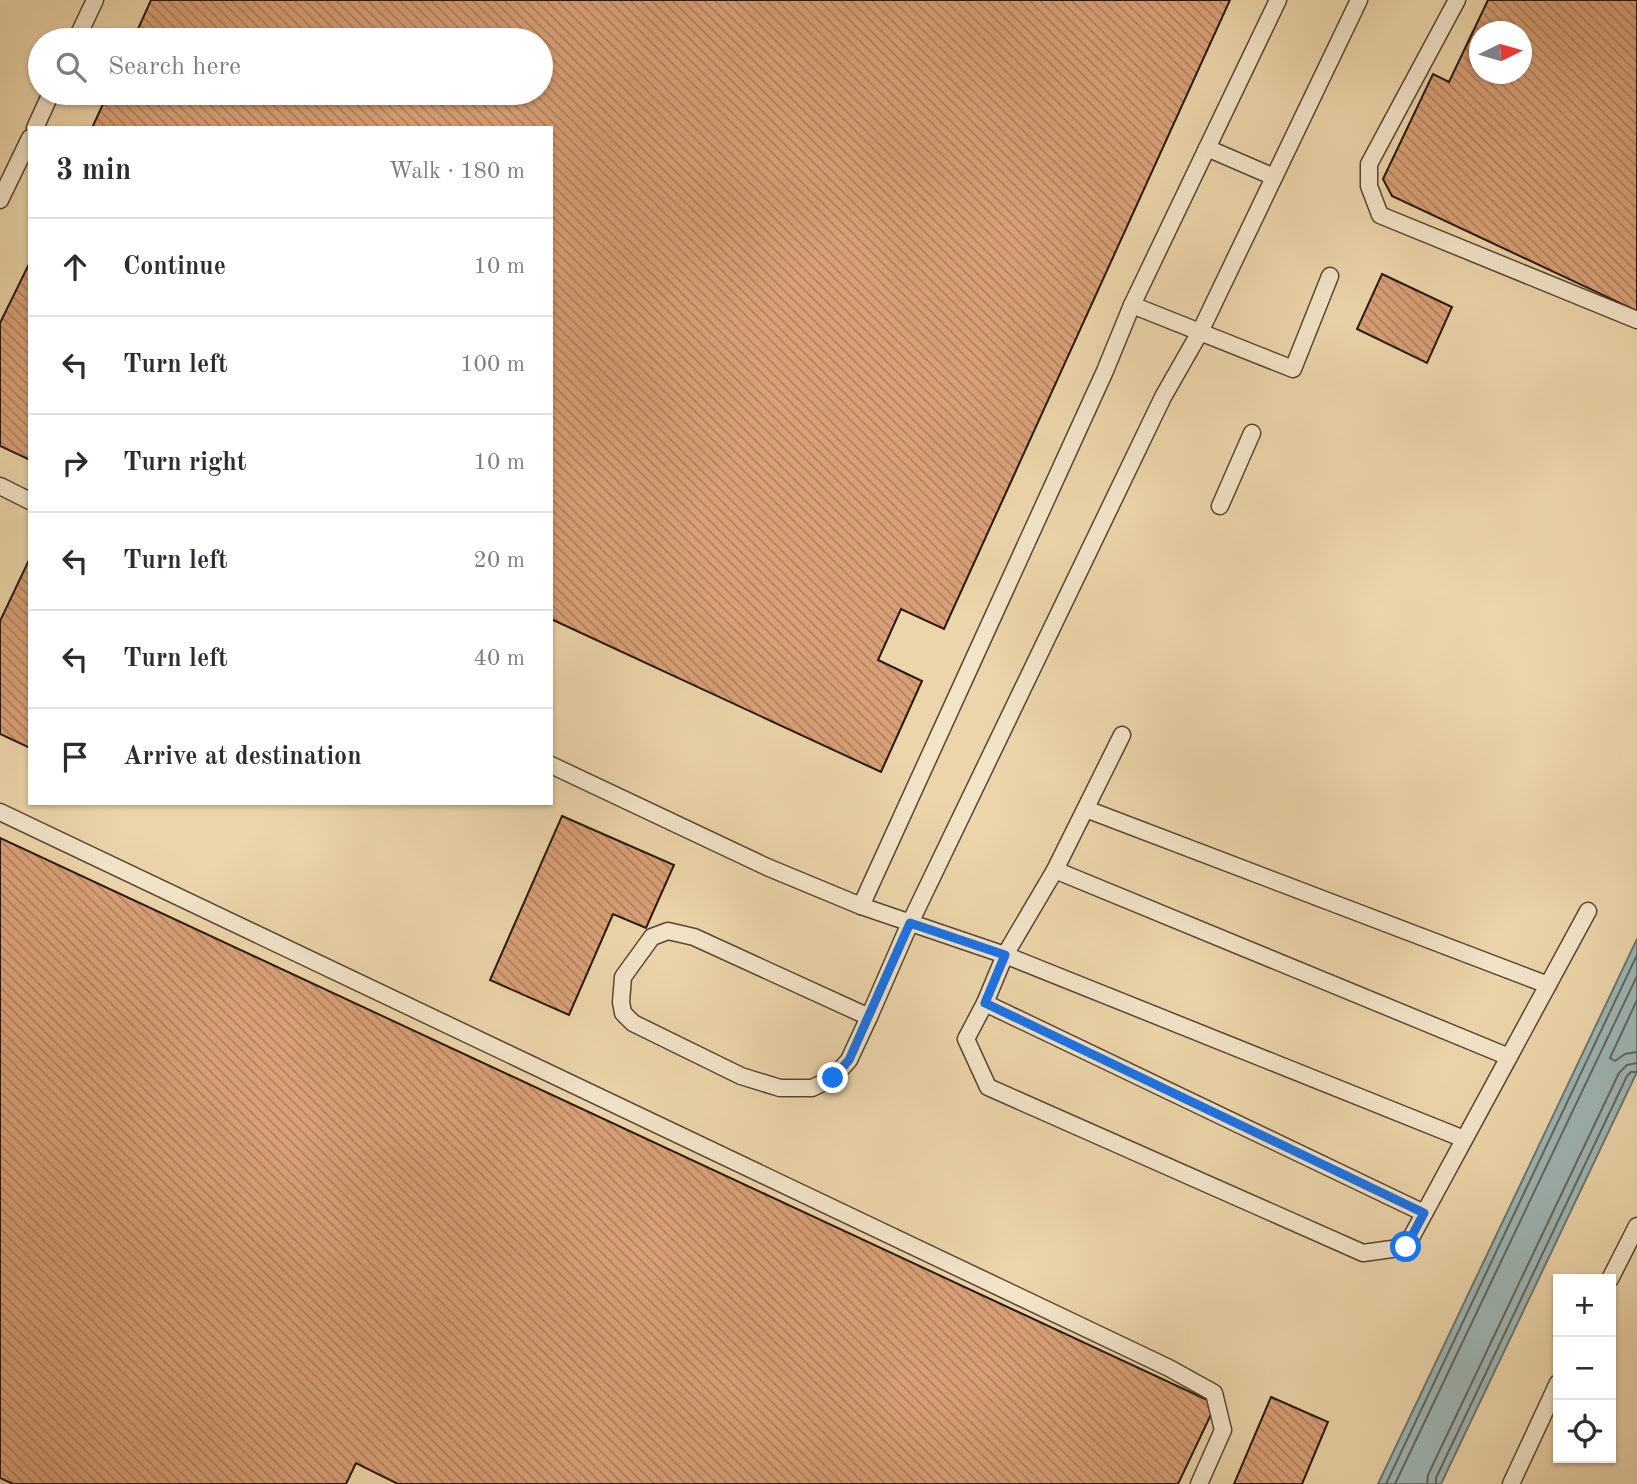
<!DOCTYPE html>
<html lang="en">
<head>
<meta charset="utf-8">
<style>
  body { margin:0; font-family:"Old Standard TT",serif; background:#f2f2f3; color:#2b2b33 }
  .controls { position:absolute; right:21px; bottom:21px; display:grid; overflow:hidden; border-radius:0px; box-shadow:0 2px 5px #0004 }
  .controls button { width:63px; height:63px; display:grid; place-items:center; padding:0; border:0; border-bottom:2px solid #e1e1e2; background:#fff; color:#2b2b33; font:35px sans-serif }
  .compass { position:absolute; left:1469px; top:21px; width:63px; height:63px; border-radius:50%; background:#fff; box-shadow:0 2px 5px #0004; rotate:85deg }
  .stop { position:absolute; width:21px; height:21px; margin:-16px; border:5px solid #1a73e8; border-radius:50%; background:#fff }
  .stop.end { background:#1a73e8; border-color:#fff; box-shadow:0 2px 7px #0008 }
  .list { margin:0; padding:0; list-style:none }
  h2 { display:flex; justify-content:space-between; align-items:center; height:91px; margin:0; padding:0 28px; font-size:30px }
  h2 small { font-size:23px; font-weight:400; color:#7c7c81 }
  .list li { display:grid; grid-template-columns:46px 1fr auto; gap:21px; align-items:center; box-sizing:border-box; height:98px; padding:0 28px; border-top:2px solid #e1e1e2 }
  .list b { display:block; font-size:26px; white-space:nowrap }
  .list em { font-size:23px; font-style:normal; color:#7c7c81 }
  .icon { flex:none; width:38px; height:38px; fill:none; stroke:currentColor; stroke-width:2; stroke-linecap:round; stroke-linejoin:round }
  .map { position:relative; flex:none; width:1637px; height:1484px; overflow:hidden }
  .search { position:absolute; background:#fff; box-shadow:0 2px 5px #0004; left:28px; top:28px; width:525px; height:77px; display:flex; align-items:center; gap:18px; box-sizing:border-box; padding:0 24px; border-radius:38px; color:#7c7c81; font-size:26px }
  .panel { position:absolute; background:#fff; box-shadow:0 2px 5px #0004; left:28px; top:126px; width:525px; height:679px; border-radius:0px }
  .map>svg:first-child { display:block }
  .water { fill:#9db6b4; stroke:#6d7672; stroke-width:2 }
  .lines { fill:none; stroke-linecap:round; stroke-linejoin:round }
  .shore { stroke:#616662; stroke-width:2 }
  .building { fill:url(#building-back-hatch); stroke:#251710; stroke-width:2; fill-rule:evenodd }
  .lane-casing { stroke:#574636; stroke-width:19 }
  .lane { stroke:#f3e4c8; stroke-width:16 }
  .route { stroke:#1a73e8; stroke-width:9 }
</style>
</head>
<body>
<div class="map">
<svg width="1637" height="1484" viewBox="0 0 1637 1484">
  <defs>
    <pattern id="building-back-hatch" width="6" height="6" patternUnits="userSpaceOnUse" patternTransform="scale(1.75)"><rect width="6" height="6" fill="#d9a077"/><path d="M-1 5l2 2M0 0l6 6M5-1l2 2" fill="none" stroke="#b08160"/></pattern>
  </defs>
  <rect width="100%" height="100%" fill="#ecd5aa"/>
  <filter id="stains"><feTurbulence type="fractalNoise" baseFrequency=".00286" numOctaves="4"/><feColorMatrix values="0 0 0 0 .2 0 0 0 0 .09 0 0 0 0 .02 0 0 0 .5 -.17"/></filter>
  <radialGradient id="worn" r=".72"><stop offset=".6" stop-color="#630" stop-opacity="0"/><stop offset="1" stop-color="#630" stop-opacity=".3"/></radialGradient>
  <polygon class="water" points="1637,939 1637,1072 1441,1484 1378,1484"/>
  <g class="lines">
    <g class="shore">
      <polyline points="1637,1000 1610,1058 1615,1061 1625,1054 1637,1052"/>
      <polyline points="1386,1484 1637,955"/>
      <polyline points="1395,1484 1637,976"/>
      <polyline points="1427,1484 1428,1475 1619,1073 1627,1065 1637,1063"/>
      <polyline points="1436,1484 1436,1478 1627,1076 1631,1072 1637,1072"/>
    </g>
  </g>
  <g class="building">
    <polygon points="151,0 1230,0 944,629 901,609 878,660 922,681 881,772 551,619 551,128 92,128 108,93 541,93 541,40 133,40"/>
    <path d="M 1488,0 L 1637,0 L 1637,311 L 1392,196 L 1383,179 L 1433,74 L 1449,82 ZM 1480,32 L 1522,32 L 1522,74 L 1480,74 Z"/>
    <polygon points="30,262 30,460 0,446 0,323"/>
    <polygon points="1382,274 1452,307 1427,363 1357,329"/>
    <polygon points="30,558 30,748 0,734 0,621"/>
    <polygon points="562,816 674,865 646,928 613,914 569,1015 490,980"/>
    <polygon points="0,838 1216,1404 1178,1484 398,1484 356,1463 346,1484 13,1484 0,1478"/>
    <polygon points="1271,1397 1328,1422 1302,1484 1234,1484"/>
  </g>
  <g class="lines">
    <defs>
      <g id="lane">
        <polyline points="1457,0 1369,164 1369,186 1380,215 1637,320"/>
        <polyline points="76,40 95,0"/>
        <polyline points="35,128 51,93"/>
        <polyline points="1207,148 1274,177"/>
        <polyline points="0,200 30,138"/>
        <polyline points="1132,305 1293,369 1330,276"/>
        <polyline points="0,486 30,501"/>
        <polyline points="1220,506 1252,433"/>
        <polyline points="551,765 767,867 861,906 1005,955 1055,870 1122,735"/>
        <polyline points="1086,809 1548,985"/>
        <polyline points="0,812 1169,1368 1214,1393 1223,1430 1199,1484"/>
        <polyline points="1055,870 1509,1057"/>
        <polyline points="861,906 1105,371 1132,305 1278,0"/>
        <polygon points="668,931 694,937 869,1017 849,1060 833,1078 812,1088 780,1088 741,1076 633,1023 623,1013 621,1002 623,977 652,937"/>
        <polyline points="985,1003 1424,1213"/>
        <polyline points="869,1017 910,923 1163,397 1200,332 1359,0"/>
        <polyline points="1464,1139 1005,955 985,1003 966,1039 988,1087 1363,1253 1406,1247 1588,911"/>
        <polyline points="1610,1279 1637,1226"/>
        <polyline points="1511,1484 1558,1383"/>
      </g>
    </defs>
    <use href="#lane" class="lane-casing"/>
    <use href="#lane" class="lane"/>
  </g>
  <g class="lines">
    <polyline class="route" points="833,1078 849,1060 910,923 1005,955 985,1003 1424,1213 1406,1247"/>
  </g>
  <rect width="100%" height="100%" filter="url(#stains)"/>
  <rect width="100%" height="100%" fill="url(#worn)"/>
</svg>
<div class="controls">
<button>+</button>
<button>−</button>
<button><svg class="icon" aria-label="locate" viewBox="0 0 24 24"><circle cx="12" cy="12" r="6"/><path d="M12 2v4M12 18v4M2 12h4M18 12h4"/></svg></button>
</div>
<svg class="compass" viewBox="-18 -18 36 36"><path d="M0-13l5 13h-10z" fill="#e53935"/><path d="M0 13l5-13h-10z" fill="#7c7c81"/></svg>
<div class="stop" style="left:1406px;top:1247px"></div>
<div class="stop end" style="left:833px;top:1078px"></div>
<div class="search"><svg class="icon" aria-label="search" viewBox="0 0 24 24"><circle cx="10" cy="10" r="6"/><path d="M15 15l6 6"/></svg>Search here</div>
<section class="panel">
<h2>3 min<small>Walk · 180 m</small></h2>
<ul class="list">
<li><svg class="icon" aria-label="ahead" viewBox="0 0 24 24"><path d="M12 20V5M6 11l6-6 6 6"/></svg><div><b>Continue</b></div><em>10 m</em></li>
<li><svg class="icon" aria-label="left" viewBox="0 0 24 24"><path d="M17 20v-9H6M10 6l-5 5 5 5"/></svg><div><b>Turn left</b></div><em>100 m</em></li>
<li><svg class="icon" aria-label="right" viewBox="0 0 24 24"><path d="M7 20v-9h11M14 6l5 5-5 5"/></svg><div><b>Turn right</b></div><em>10 m</em></li>
<li><svg class="icon" aria-label="left" viewBox="0 0 24 24"><path d="M17 20v-9H6M10 6l-5 5 5 5"/></svg><div><b>Turn left</b></div><em>20 m</em></li>
<li><svg class="icon" aria-label="left" viewBox="0 0 24 24"><path d="M17 20v-9H6M10 6l-5 5 5 5"/></svg><div><b>Turn left</b></div><em>40 m</em></li>
<li><svg class="icon" aria-label="arrive" viewBox="0 0 24 24"><path d="M6 21V4h12l-3 4 3 4H6"/></svg><div><b>Arrive at destination</b></div></li>
</ul>
</section>
</div>
</body>
</html>
